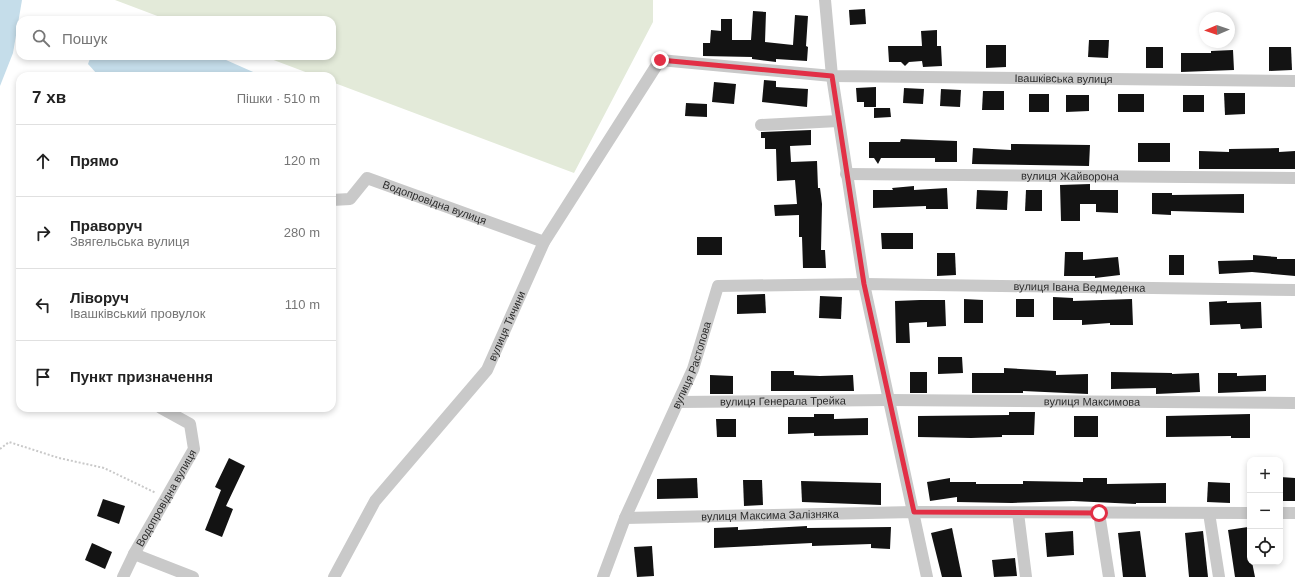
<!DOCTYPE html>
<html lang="uk">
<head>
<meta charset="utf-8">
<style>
  body { margin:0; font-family:Arial,sans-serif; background:#f2f2f2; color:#222 }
  .controls { position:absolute; right:12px; bottom:12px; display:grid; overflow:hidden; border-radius:8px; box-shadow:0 2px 6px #0003 }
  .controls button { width:36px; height:36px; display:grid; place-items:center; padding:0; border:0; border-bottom:1px solid #e0e0e0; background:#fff; color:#222; font:20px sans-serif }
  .compass { position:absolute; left:1199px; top:12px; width:36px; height:36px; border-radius:50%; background:#fff; box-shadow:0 2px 6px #0003; rotate:268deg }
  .stop { position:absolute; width:12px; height:12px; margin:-9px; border:3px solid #e22f45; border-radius:50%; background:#fff }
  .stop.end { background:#e22f45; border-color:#fff; box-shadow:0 1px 4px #0008 }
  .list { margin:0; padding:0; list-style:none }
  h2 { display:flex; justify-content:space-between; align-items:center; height:52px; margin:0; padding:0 16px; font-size:17px }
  h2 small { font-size:13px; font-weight:400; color:#767676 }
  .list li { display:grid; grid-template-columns:26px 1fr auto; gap:12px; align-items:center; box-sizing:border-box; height:72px; padding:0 16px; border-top:1px solid #e0e0e0 }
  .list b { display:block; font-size:15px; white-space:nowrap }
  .list p { margin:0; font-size:13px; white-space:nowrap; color:#767676 }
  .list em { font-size:13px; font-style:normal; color:#767676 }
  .icon { flex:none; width:22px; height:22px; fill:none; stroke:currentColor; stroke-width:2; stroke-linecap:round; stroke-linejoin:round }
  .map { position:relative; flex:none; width:1295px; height:577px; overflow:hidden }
  .search { position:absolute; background:#fff; box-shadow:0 2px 6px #0003; left:16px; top:16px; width:320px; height:44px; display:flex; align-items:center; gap:10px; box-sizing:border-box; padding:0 14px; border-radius:12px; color:#767676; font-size:15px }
  .panel { position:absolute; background:#fff; box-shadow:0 2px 6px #0003; left:16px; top:72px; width:320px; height:340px; border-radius:12px }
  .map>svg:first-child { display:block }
  .green { fill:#e3ead9 }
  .water { fill:#c5ddea }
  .building { fill:#131313 }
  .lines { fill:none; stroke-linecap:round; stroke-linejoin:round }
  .path { stroke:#c9c9c9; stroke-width:2; stroke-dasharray:2 2; stroke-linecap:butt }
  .minor { stroke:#c9c9c9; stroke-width:12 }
  .route { stroke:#e22f45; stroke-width:5 }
  .labels { text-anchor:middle; stroke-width:4; stroke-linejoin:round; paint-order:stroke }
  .street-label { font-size:11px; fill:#2c2c2c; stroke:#fff }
</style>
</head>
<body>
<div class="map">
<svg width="1295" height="577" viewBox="0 0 1295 577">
  <rect width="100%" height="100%" fill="#fff"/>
  <polygon class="green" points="115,0 653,0 653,22 574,173 332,82 332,76 316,76 263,56 332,56 332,20 168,20"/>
  <g class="water">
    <polygon points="0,0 22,0 13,53 0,86"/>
    <polygon points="91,56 217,56 262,76 101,76 97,74 88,64"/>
  </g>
  <g class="building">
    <polygon points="865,9 866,24 850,25 849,10"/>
    <polygon points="753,11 766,12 765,42 793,45 795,15 808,16 806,46 808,47 807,61 776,59 776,62 752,59 752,57 703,56 703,43 710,43 711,30 721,31 721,19 732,19 732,40 751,40"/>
    <polygon points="937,30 937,46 941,46 942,66 923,67 922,61 909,62 905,66 901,62 889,62 888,46 922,46 921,31"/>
    <polygon points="1089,40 1109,40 1108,58 1088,57"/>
    <polygon points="986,45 1006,45 1006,67 986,68"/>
    <rect x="1146" y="47" width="17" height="21"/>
    <polygon points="1269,47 1291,47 1292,70 1269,71"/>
    <polygon points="1233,50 1234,70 1181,72 1181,53 1211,53 1211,51"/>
    <polygon points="764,80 776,81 776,87 808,89 807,107 762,102"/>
    <polygon points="714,82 736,84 734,104 712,102"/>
    <polygon points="876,87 876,107 864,107 864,102 857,102 856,88"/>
    <polygon points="904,88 924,89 923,104 903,103"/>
    <polygon points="941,89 961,90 960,107 940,106"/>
    <polygon points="983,91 1004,91 1004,110 982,110"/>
    <polygon points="1224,93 1245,93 1245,114 1225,115"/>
    <rect x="1029" y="94" width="20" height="18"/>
    <rect x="1118" y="94" width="26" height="18"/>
    <polygon points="1066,95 1089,95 1089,111 1066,112"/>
    <rect x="1183" y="95" width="21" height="17"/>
    <polygon points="686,103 707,104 707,117 685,116"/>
    <polygon points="874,108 890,108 891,117 874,118"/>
    <polygon points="811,130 811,145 790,146 791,162 817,161 818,188 820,188 822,204 821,250 825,250 826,268 803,268 802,237 799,237 799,215 775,216 774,205 797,204 795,180 777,181 776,149 765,149 765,138 761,138 761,132"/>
    <polygon points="901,139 957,141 957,162 935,162 935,158 881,158 878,164 874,158 869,158 869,142 900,142"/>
    <rect x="1138" y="143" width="32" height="19"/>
    <polygon points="1011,144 1090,145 1089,166 972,164 973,148 1011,150"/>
    <polygon points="1279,148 1279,152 1295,151 1295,169 1199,169 1199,151 1229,152 1229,149"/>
    <polygon points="1090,184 1090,190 1118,190 1118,213 1096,212 1096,204 1080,204 1080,221 1061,221 1060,185"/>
    <polygon points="914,186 914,190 947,188 948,209 926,209 926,206 873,208 873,190 893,190 892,188"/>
    <polygon points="977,190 1008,191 1007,210 976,209"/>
    <polygon points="1026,190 1042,190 1042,211 1025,211"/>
    <polygon points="1152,193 1172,193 1172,195 1244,194 1244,213 1171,211 1171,215 1152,214"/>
    <polygon points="881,233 913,233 913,249 882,249"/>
    <rect x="697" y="237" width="25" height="18"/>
    <polygon points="1065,252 1083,252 1083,260 1118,257 1120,275 1095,278 1095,276 1064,276"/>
    <polygon points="937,253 955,253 956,275 937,276"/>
    <rect x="1169" y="255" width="15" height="20"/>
    <polygon points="1253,255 1277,257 1277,259 1295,259 1295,276 1252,272 1219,274 1218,261 1253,260"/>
    <polygon points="765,294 766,313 737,314 737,295"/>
    <polygon points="820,296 842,297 841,319 819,318"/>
    <polygon points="1053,297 1073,298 1073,301 1132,299 1133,325 1110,325 1110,323 1082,325 1082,320 1053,320"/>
    <polygon points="964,299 983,300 983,323 964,323"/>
    <rect x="1016" y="299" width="18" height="18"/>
    <polygon points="920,300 945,300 946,326 927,327 927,322 909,323 910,343 896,343 895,301"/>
    <polygon points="1227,301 1227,303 1261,302 1262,328 1241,329 1240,324 1210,325 1209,302"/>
    <polygon points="938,357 962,357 963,373 938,374"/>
    <polygon points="1004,368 1056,371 1056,375 1088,374 1088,394 1023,391 1023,393 972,393 972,373 1004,373"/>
    <polygon points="771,371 794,371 794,375 820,376 853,375 854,391 771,391"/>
    <rect x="910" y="372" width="17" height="21"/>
    <polygon points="1111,372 1172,373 1172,374 1199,373 1200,392 1156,394 1156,388 1111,389"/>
    <polygon points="1218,373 1237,373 1237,376 1266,375 1266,391 1218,393"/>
    <polygon points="710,375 733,376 733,394 710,394"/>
    <polygon points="1009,412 1035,412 1034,435 1002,435 1002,437 971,438 918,437 918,416 1009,415"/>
    <polygon points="814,414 834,414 834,419 868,418 868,435 814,436 814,433 788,434 788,417 814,417"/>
    <polygon points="1250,414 1250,438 1231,438 1231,436 1166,437 1166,416"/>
    <rect x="1074" y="416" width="24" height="21"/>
    <polygon points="716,419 736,419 736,437 717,437"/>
    <polygon points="229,458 245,466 226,506 233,509 222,537 205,530 221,490 215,487"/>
    <polygon points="1280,477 1295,478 1295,501 1280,501"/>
    <polygon points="697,478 698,498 657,499 657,479"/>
    <polygon points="950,478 950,482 976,482 976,484 1023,484 1023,481 1083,482 1083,478 1107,478 1107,484 1166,483 1166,503 1136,503 1136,504 1073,501 1012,503 957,502 957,497 930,501 927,482"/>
    <polygon points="743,480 762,480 763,505 744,506"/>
    <polygon points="801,481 881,483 881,505 802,502"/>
    <polygon points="1208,482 1230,483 1230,503 1207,502"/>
    <polygon points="103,499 125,506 119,524 97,516"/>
    <polygon points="807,526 807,528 891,527 890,549 871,548 871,544 812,546 812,543 714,548 714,528 738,527 738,530"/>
    <polygon points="1248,527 1250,562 1252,562 1255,577 1235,577 1228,530"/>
    <polygon points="952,528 962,577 942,577 931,533"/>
    <polygon points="1073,531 1074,555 1047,557 1045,533"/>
    <polygon points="1140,531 1146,577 1123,577 1118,533"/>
    <polygon points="1203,531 1208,577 1189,577 1185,533"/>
    <polygon points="92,543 112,552 105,569 85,560"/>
    <polygon points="652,546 654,576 637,577 634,547"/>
    <polygon points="1015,558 1017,576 994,577 992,560"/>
  </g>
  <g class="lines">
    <polyline class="path" points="0,449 9,442 59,458 104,468 156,493"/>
    <g class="minor">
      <polyline points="825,0 832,76 864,284 927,577"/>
      <polyline points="761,125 838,121"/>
      <path id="s1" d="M 846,174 L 1295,178"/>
      <path id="s2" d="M 332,200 L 350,199 L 367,178 L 544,242"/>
      <path id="s3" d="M 678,402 L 889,400 L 1295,403"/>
      <polyline points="1018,513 1026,577"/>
      <polyline points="1099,513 1109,577"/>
      <polyline points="1209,513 1219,577"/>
      <polyline points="1280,513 1295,513"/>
      <path id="s4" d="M 625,518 L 914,512 L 1250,513"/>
      <polyline points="134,554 193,577"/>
      <path id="s5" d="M 123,577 L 134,554 L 194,449 L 190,424 L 161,408"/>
      <path id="s6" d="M 334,577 L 375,501 L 487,370 L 544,242 L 660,60 L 832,76 L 1295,81"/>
      <path id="s7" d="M 603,577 L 625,518 L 693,369 L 718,286 L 864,284 L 1295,290"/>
    </g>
  </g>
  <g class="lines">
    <polyline class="route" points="660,60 832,76 864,284 914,512 1099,513"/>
  </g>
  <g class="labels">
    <g class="street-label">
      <text dy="4" stroke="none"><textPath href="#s6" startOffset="1019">Івашківська вулиця</textPath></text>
      <text dy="4" stroke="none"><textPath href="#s1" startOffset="224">вулиця Жайворона</textPath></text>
      <text dy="4" stroke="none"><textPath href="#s2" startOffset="117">Водопровідна вулиця</textPath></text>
      <text dy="4" stroke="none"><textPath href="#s7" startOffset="675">вулиця Івана Ведмеденка</textPath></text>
      <text dy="4" stroke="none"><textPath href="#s6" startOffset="307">вулиця Тичини</textPath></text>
      <text dy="4" stroke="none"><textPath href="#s7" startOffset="230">вулиця Растопова</textPath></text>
      <text dy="4" stroke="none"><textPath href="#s3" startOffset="105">вулиця Генерала Трейка</textPath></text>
      <text dy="4" stroke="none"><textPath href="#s3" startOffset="414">вулиця Максимова</textPath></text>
      <text dy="4" stroke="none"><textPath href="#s5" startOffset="90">Водопровідна вулиця</textPath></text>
      <text dy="4" stroke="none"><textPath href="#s4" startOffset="145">вулиця Максима Залізняка</textPath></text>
    </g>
  </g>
</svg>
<div class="controls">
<button>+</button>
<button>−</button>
<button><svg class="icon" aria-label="locate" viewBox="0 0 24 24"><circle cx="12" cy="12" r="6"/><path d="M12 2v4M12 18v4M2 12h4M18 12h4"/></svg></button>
</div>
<svg class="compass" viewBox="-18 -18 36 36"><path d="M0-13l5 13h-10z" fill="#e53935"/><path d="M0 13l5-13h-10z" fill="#767676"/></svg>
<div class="stop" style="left:1099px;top:513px"></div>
<div class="stop end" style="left:660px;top:60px"></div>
<div class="search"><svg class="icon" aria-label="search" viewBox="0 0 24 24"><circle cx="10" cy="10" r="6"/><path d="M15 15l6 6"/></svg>Пошук</div>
<section class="panel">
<h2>7 хв<small>Пішки · 510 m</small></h2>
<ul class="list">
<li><svg class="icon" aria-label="ahead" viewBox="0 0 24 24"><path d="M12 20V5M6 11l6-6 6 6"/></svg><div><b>Прямо</b></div><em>120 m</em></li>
<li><svg class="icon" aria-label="right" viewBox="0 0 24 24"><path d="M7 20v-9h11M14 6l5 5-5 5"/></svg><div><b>Праворуч</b><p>Звягельська вулиця</p></div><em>280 m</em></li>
<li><svg class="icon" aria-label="left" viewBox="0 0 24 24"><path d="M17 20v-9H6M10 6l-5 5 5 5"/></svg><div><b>Ліворуч</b><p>Івашківський провулок</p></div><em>110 m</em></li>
<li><svg class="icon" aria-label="arrive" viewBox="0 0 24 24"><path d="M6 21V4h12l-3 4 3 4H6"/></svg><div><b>Пункт призначення</b></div></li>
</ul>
</section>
</div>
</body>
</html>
